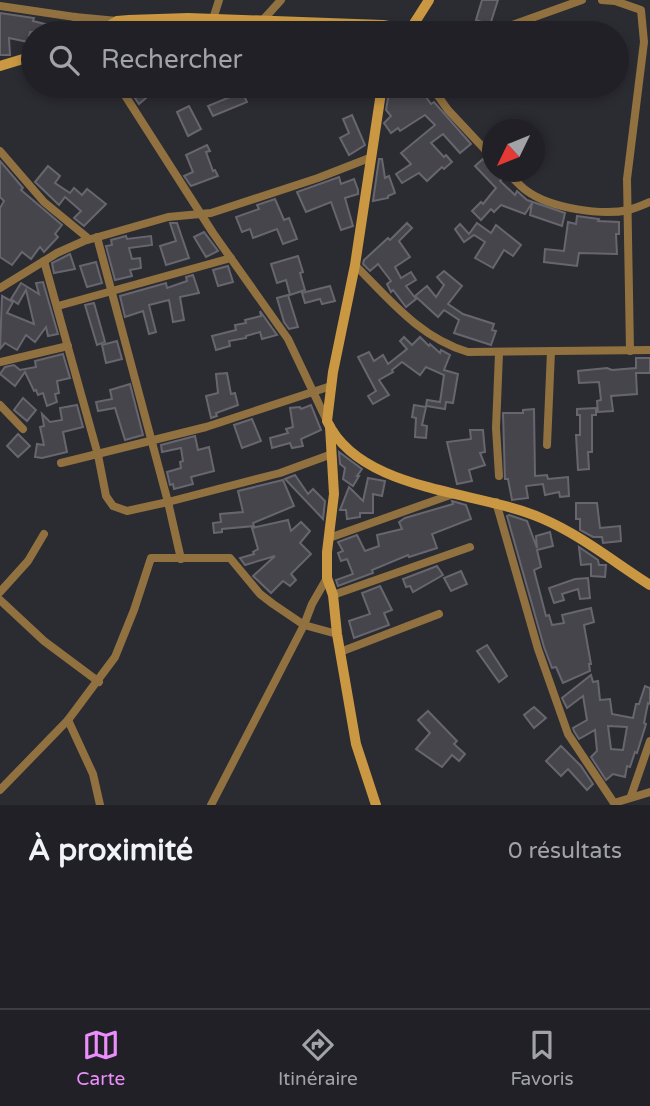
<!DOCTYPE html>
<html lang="fr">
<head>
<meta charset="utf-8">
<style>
  body { margin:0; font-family:"Varela Round",sans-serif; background:#2d2d32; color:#f1f3f6 }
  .compass { position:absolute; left:482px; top:119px; width:63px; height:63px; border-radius:50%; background:#202026; box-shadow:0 4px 10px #0003; rotate:227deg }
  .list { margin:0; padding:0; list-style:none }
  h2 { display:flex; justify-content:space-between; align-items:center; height:91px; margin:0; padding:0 28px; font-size:30px }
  h2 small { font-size:23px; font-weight:400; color:#a2a3a7 }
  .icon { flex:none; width:38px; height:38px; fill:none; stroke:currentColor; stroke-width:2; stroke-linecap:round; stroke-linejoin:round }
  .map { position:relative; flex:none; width:650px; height:805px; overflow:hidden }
  .search { position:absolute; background:#202026; box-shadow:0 4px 10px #0003; left:21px; right:21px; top:21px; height:77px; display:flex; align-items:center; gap:18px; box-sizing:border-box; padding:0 24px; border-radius:38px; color:#a2a3a7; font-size:26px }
  .sheet { height:203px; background:#202026 }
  nav { display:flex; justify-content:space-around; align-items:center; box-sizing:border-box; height:98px; border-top:2px solid #3d3e43; background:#202026; font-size:19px; color:#a2a3a7 }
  nav a { display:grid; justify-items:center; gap:4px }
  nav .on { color:#eb8dfb }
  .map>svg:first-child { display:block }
  .building { fill:#46454c; stroke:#67666e; stroke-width:2; fill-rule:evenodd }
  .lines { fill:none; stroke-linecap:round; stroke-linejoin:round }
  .street { stroke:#90713f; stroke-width:8 }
  .secondary { stroke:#ca9842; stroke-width:10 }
</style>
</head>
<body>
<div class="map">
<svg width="650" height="805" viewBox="0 0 650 805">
  <rect width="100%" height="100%" fill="#2b2b32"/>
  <g class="building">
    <polygon points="482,0 498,0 490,25 476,20"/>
    <polygon points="0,13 34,18 33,21 53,26 52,33 30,32 28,42 9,38 10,55 0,55"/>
    <polygon points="132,86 160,86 139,104 128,88"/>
    <polygon points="390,86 418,86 431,104 434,102 471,144 460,153 443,134 431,143 444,157 446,155 452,162 444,169 442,167 427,181 419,173 402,183 396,174 411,164 401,153 435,125 425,115 400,131 398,128 391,133 384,123 391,116 386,110"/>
    <polygon points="242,92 247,102 213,116 208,106"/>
    <polygon points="189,106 201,129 188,136 177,112"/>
    <polygon points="352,115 365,145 349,155 340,138 349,133 343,119"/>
    <polygon points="207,145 210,151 206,152 213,171 215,170 218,176 191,186 184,176 193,172 186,155"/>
    <polygon points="379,159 382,159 385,178 389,176 395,193 388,196 388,198 373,201"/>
    <polygon points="483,159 502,179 500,181 515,195 517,191 527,200 565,213 562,226 530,215 532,203 525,214 501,205 494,212 491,209 481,220 472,211 481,202 483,204 496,188 475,166"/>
    <polygon points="0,161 23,188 21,190 62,225 55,234 58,237 44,252 40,247 31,259 22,252 12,265 0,257 0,208 4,201 0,197"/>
    <polygon points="48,166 60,176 55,183 70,193 74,188 82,195 87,189 106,204 84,226 74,218 81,211 65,197 59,205 35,182"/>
    <polygon points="339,177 341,184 354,179 358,190 358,194 345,198 353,226 341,230 331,202 306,212 297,192"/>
    <polygon points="275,199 284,220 289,218 297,239 283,244 277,229 253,238 250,229 242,232 236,217 259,209 257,205"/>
    <polygon points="577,216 599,219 598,221 619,222 619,234 616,234 617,254 579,253 577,266 544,262 545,249 564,251 568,222 576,224"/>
    <polygon points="170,223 177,223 189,258 166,265 160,246 176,241"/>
    <polygon points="407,223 412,228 399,241 410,257 395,267 401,278 411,272 416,280 406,286 416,299 406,307 393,290 391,292 387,284 391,281 378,264 370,271 363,264 364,260 388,238 390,240"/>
    <polygon points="477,223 491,233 496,225 521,245 513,256 504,250 493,268 475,258 485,242 474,235 464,242 455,229 460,224 469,234"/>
    <polygon points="204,232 218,251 206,257 194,237"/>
    <polygon points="126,236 127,239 151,236 152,245 129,248 132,259 140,258 141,268 130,270 132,276 115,280 106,246 112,245 111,240"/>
    <polygon points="70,254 75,269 54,273 52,263"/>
    <polygon points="298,256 303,272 300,273 305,290 290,295 286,280 277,283 271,264"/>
    <polygon points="96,262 102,283 87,287 80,266"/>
    <polygon points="228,266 233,282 218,286 213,270"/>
    <polygon points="444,271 462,286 448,304 463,314 494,324 492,330 496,331 491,345 454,333 459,320 444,310 438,317 415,296 427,286 436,297 444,285 437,277"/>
    <polygon points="193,275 199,293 180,297 184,320 173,322 169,300 149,305 156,332 149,334 143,311 125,317 120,296 166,283 167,288 187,281 186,277"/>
    <polygon points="43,282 58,334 48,336 46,327 35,342 26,335 17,350 5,343 0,349 2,296 13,302 7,313 34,324 26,290 18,304 11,299 21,283 39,294 36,283"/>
    <polygon points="330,286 335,301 322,304 320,299 305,303 302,293"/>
    <polygon points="288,295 298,327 289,329 284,322 277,298"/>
    <polygon points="94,303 105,342 97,345 85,305"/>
    <polygon points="260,311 277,335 262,339 260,332 246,336 246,338 229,341 230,346 216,350 212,336 236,330 235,325 246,323 245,320 261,316"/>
    <polygon points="404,337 412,345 420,337 429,346 430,344 440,353 441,350 450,355 444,370 458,374 453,403 446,402 445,409 426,406 427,400 440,402 444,375 426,367 420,375 402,362 392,370 393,372 379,380 389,395 373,404 368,396 376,391 358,357 369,352 374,361 383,355 388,364 407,349 400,341"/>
    <polygon points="117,341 122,359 106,363 102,345"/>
    <polygon points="63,354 70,378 57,381 59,393 55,394 57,402 47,406 43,393 38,395 36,390 34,391 25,372 15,386 0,374 5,367 14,365 20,370 36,367 35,361"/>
    <polygon points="636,358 650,358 650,373 636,373 637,394 611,396 613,411 598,412 597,401 601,400 599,382 579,383 578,371 607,368 612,370 636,368"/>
    <polygon points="227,373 231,394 235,393 238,405 216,413 217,416 211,418 206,396 218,393 216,374"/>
    <polygon points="130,384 143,435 125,440 115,408 98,411 96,402 112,399 110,390"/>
    <polygon points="23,398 36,410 27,421 14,410"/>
    <polygon points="77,405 83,427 63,432 67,452 42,458 35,457 37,444 44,445 40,427 44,426 42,414 50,422 62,420 60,408"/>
    <polygon points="311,405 321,430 301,439 303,446 292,448 290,443 272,448 270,438 288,433 286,429 293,427 290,408 300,407 301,409"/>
    <polygon points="414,405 426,407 422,425 427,426 426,438 415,437 416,418 412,417"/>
    <polygon points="596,408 596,415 592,415 592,452 588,452 589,469 578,470 576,435 580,435 580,415 577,415 577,409"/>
    <polygon points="534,409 535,476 547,475 548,479 568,477 569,496 560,497 559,492 545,495 543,484 526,486 528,498 512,500 508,479 505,479 503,413 523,413 523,410"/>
    <polygon points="252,419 261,441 242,448 234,425"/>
    <polygon points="470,430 483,430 485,452 480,453 485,465 469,470 472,481 457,484 447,442 471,439"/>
    <polygon points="18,434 30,446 18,457 7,446"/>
    <polygon points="195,436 198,450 209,447 214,471 191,477 193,484 174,489 173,484 170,485 167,472 181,468 180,462 183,461 181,448 162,452 161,445"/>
    <polygon points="339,452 362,469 357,476 359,476 353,486 343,479 345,468 340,464"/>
    <polygon points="295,475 308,494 313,489 325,501 323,519 285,479"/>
    <polygon points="368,478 385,481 382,496 373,494 373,513 360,513 360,517 347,519 346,510 340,510 349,487 363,501"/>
    <polygon points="283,480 294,506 253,523 254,526 222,529 222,532 214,533 213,523 221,522 220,514 243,512 238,491"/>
    <polygon points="452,501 466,505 471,519 432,534 437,548 409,557 408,555 372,570 373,573 338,586 336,580 353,574 347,559 341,561 338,553 343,551 338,542 357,535 365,551 379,546 377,535 402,529 399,522 405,518 453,504"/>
    <polygon points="576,503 597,503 600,528 620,526 621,541 603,543 602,537 593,537 580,530 580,519 576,519"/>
    <polygon points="509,515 527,521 537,548 536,536 550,532 553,546 537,550 541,567 534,570 546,616 549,615 552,625 564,623 562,615 591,608 594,622 584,625 591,664 589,664 590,671 563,683 556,667 552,668 544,647 507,516"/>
    <polygon points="288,520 291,531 301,522 310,531 300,543 311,554 291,574 296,580 290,586 283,581 271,593 253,576 275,556 245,565 240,558 254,554 253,552 258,549 252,528"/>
    <polygon points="579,547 598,560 599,565 606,565 605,577 591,576 591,564 581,565"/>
    <polygon points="437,566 443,575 413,592 410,586 406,587 403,579"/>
    <polygon points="461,571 467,584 451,591 444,578"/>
    <polygon points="588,578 590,598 580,599 578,589 562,594 564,600 554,603 549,588 575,579"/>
    <polygon points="380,586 392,610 384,613 389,625 354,638 349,621 370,614 362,593"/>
    <polygon points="487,645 507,676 499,682 477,651"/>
    <path d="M 591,675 L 593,682 L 598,681 L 600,700 L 610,699 L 612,714 L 633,718 L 636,704 L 639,704 L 645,686 L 650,688 L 650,704 L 648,703 L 644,723 L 646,724 L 637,753 L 635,752 L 630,767 L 627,766 L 625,777 L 613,774 L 606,780 L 591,757 L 597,751 L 595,730 L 579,739 L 574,731 L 573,728 L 587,720 L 583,696 L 567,708 L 562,698 ZM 608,726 L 627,727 L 623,750 L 611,749 Z"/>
    <polygon points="534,707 546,718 534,728 524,715"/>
    <polygon points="428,711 457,741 454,744 465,754 459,761 452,755 442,767 416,749 430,733 418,720"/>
    <polygon points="561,746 581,766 593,784 587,790 568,769 561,776 546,761"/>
  </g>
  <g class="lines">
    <g class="street">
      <polyline points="602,0 615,1 641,10 644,42 627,179 630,351"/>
      <polyline points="0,6 75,17 117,21"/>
      <polyline points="75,17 86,33"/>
      <polyline points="213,19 219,0"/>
      <polyline points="262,21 281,0"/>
      <polyline points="410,30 429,33"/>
      <polyline points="490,33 582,0"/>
      <polyline points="119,86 213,233 288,339 327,421"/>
      <polyline points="431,86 448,110 492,157"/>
      <polyline points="0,151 44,202 89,239"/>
      <path d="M 507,172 C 513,178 520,186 527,191 C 550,208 601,216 629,210 C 636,208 643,205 650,202"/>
      <polyline points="97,237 168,502 181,559"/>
      <polyline points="44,261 98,455 106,496 113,506 127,511 168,502 280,473 332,454"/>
      <path d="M 355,265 C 389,299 420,338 468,352 L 650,350"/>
      <polyline points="0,288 57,253 84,241 168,217 211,213 318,178 372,157"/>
      <polyline points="58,306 231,258"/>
      <polyline points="499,353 496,428 499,476"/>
      <polyline points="0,362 68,346"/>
      <polyline points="0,405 23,429"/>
      <polyline points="547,445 551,351"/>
      <polyline points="61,463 206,427 331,386"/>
      <polyline points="496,502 538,649 568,734 614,803 650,792"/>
      <polyline points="329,538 453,494"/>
      <polyline points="0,592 28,561 44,534"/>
      <polyline points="333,595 470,547"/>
      <polyline points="0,600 44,641 99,682"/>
      <polyline points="340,652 439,614"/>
      <polyline points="68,720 93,774 100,805"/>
      <polyline points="0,790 68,720 115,657 134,610 151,558 230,558 260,594 273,604 304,625 337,634"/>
      <polyline points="631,796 650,741"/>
      <polyline points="211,805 304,625 312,604 327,578"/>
    </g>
    <g class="secondary">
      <polyline points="98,33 117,21 129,20 188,18 383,25 410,30"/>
      <polyline points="408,33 429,0"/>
      <polyline points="0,66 33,56"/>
      <path d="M 382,86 L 355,265 L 333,372 L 327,421 C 360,492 477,490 541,518 C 581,535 614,562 650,585"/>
      <polyline points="330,427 334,494 327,552 327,578 333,595 337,634 356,744 376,805"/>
    </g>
  </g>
</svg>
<svg class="compass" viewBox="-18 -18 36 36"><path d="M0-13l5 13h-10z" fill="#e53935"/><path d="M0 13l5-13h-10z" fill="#a2a3a7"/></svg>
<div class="search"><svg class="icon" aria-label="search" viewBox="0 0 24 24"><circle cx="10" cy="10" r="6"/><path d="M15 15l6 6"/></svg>Rechercher</div>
</div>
<section class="sheet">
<h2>À proximité<small>0 résultats</small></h2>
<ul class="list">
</ul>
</section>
<nav>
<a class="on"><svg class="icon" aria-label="map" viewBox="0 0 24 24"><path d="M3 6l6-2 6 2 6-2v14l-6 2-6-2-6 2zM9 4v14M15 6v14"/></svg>Carte</a>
<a><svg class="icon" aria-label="directions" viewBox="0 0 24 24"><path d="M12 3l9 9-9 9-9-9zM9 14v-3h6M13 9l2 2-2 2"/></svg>Itinéraire</a>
<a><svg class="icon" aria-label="saved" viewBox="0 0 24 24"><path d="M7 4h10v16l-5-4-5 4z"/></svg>Favoris</a>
</nav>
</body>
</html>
